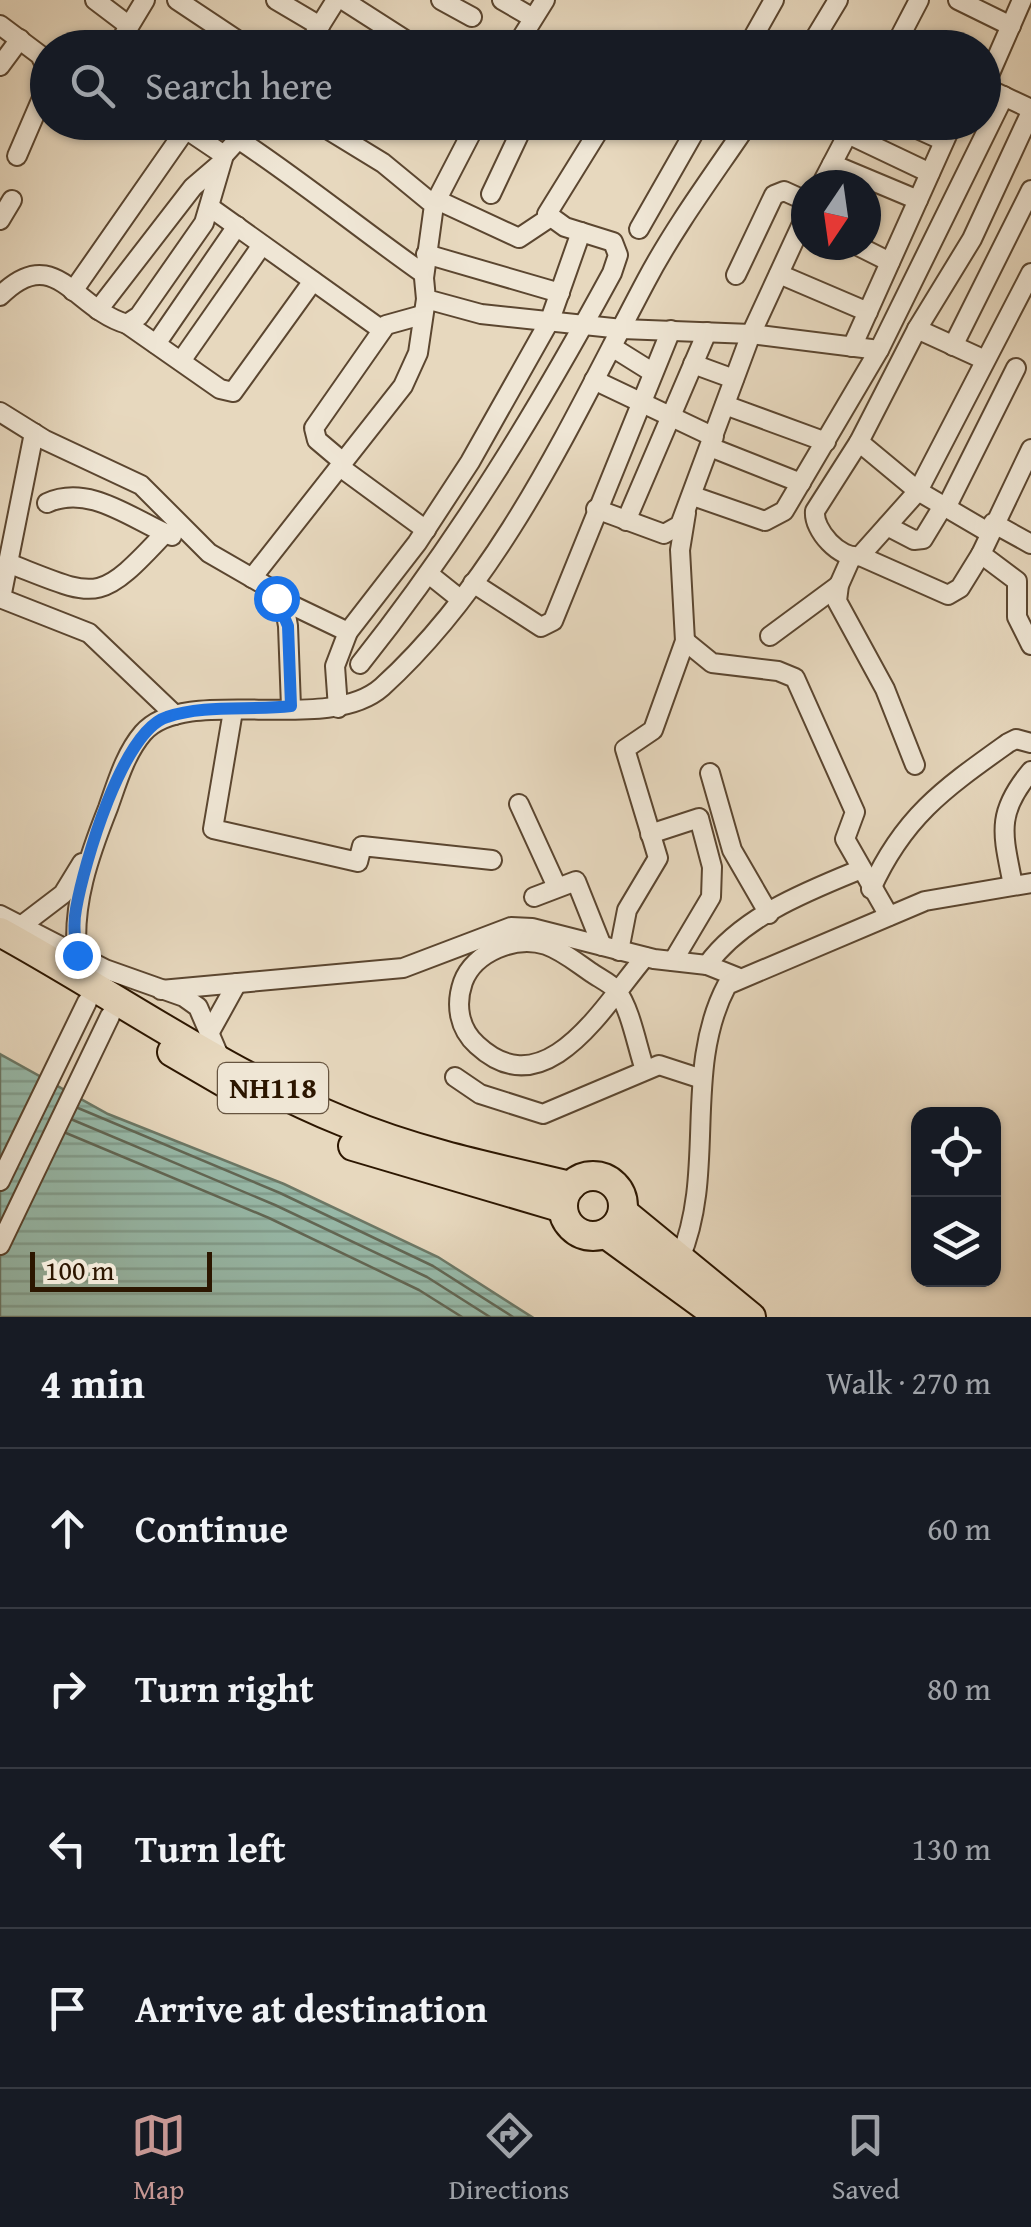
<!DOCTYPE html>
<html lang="en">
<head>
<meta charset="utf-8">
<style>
  body { margin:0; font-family:"Gentium Book Plus",serif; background:#20242c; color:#f1f3f6 }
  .controls { position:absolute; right:30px; bottom:30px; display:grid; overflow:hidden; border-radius:20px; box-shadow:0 2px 8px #0004 }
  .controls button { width:90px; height:90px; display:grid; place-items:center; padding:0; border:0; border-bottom:2px solid #363941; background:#171b24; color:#f1f3f6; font:50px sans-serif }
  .compass { position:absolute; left:791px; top:170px; width:90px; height:90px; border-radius:50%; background:#171b24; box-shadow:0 2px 8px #0004; rotate:193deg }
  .scale { position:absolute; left:30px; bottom:25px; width:182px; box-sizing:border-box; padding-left:10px; border:5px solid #2c1600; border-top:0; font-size:28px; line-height:35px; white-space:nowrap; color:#2c1600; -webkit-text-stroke:8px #efe6d5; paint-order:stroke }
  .stop { position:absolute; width:30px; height:30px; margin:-22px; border:8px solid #1a73e8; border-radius:50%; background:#fff }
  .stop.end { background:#1a73e8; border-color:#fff; box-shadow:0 2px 10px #0008 }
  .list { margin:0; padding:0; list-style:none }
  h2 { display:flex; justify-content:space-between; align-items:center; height:130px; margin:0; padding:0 40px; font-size:42px }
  h2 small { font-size:32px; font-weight:400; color:#9ea1a6 }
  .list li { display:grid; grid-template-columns:65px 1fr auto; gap:30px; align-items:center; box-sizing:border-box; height:160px; padding:0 40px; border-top:2px solid #363941 }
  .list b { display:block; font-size:38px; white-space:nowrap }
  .list em { font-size:32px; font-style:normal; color:#9ea1a6 }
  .icon { flex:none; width:55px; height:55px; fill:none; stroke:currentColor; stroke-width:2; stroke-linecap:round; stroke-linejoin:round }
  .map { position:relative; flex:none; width:1031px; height:1317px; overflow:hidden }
  .search { position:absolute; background:#171b24; box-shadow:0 2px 8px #0004; left:30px; right:30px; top:30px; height:110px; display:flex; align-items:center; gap:25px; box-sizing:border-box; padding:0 35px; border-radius:55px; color:#9ea1a6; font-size:38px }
  .sheet { height:770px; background:#171b24 }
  nav { display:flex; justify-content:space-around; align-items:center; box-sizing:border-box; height:140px; border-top:2px solid #363941; background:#171b24; font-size:28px; color:#9ea1a6 }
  nav a { display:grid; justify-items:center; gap:5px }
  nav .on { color:#c59692 }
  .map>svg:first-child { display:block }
  .water { fill:url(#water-rules); stroke:#6d7967; stroke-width:2.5 }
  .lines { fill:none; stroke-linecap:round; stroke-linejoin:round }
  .shore { stroke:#626856; stroke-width:2.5 }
  .minor-casing { stroke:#5b4630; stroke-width:22 }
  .highway-casing { stroke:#2c1600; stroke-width:32 }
  .minor { stroke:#efe6d5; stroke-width:18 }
  .highway { stroke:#e7d8be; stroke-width:28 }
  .route { stroke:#1a73e8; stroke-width:12 }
  .labels { text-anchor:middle; stroke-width:8; stroke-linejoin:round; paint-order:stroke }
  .shield { fill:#efe6d5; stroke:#665440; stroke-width:2.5 }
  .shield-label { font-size:30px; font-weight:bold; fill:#2c1600 }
</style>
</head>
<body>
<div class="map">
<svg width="1031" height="1317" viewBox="0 0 1031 1317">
  <defs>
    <pattern id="water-rules" width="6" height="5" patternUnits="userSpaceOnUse" patternTransform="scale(2.5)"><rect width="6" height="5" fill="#98bbab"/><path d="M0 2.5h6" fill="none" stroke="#83a091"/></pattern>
  </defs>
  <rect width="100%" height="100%" fill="#e7d8be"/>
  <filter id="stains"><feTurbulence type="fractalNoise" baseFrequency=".002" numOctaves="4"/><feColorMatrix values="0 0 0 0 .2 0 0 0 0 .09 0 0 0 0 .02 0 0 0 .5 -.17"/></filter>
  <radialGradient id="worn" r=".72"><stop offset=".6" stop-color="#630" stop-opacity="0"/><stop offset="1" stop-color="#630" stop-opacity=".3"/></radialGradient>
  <polygon class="water" points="0,1054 108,1114 284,1184 438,1257 532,1317 0,1317"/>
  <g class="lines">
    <g class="shore">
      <polyline points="78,1108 280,1193 433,1266 513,1317"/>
      <polyline points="73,1120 275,1205 427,1277 490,1317"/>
      <polyline points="66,1133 269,1218 419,1290 462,1317"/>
    </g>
    <defs>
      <g id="minor">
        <polyline points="95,0 128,25"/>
        <polyline points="177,0 249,48"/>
        <polyline points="276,0 320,26"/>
        <polyline points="343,0 418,48"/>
        <polyline points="441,0 472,17"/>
        <polyline points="502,0 533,18"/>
        <polyline points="958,0 1011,26"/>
        <polyline points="1022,0 984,87 1031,109"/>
        <polyline points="0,25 40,55 48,71"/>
        <polyline points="116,48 145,0"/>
        <polyline points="306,48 336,0"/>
        <polyline points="515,48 545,0"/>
        <polyline points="747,48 774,0"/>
        <polyline points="809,48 838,0"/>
        <polyline points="894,48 919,0"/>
        <polyline points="0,66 20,39"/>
        <path d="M 1031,112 L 972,239 L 917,329 L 859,442 L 815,511 C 813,530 840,560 860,556 L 918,491 L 1031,273"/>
        <polyline points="175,122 224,155"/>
        <polyline points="316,122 383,163 434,205 424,278 426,299 481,314 622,329 751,334 879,350"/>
        <polyline points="902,122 944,141"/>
        <polyline points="848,134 930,173"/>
        <path d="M 238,139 C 303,182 360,229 424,274"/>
        <polyline points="17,156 48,84"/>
        <polyline points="832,164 918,200"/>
        <polyline points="821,185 854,122"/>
        <polyline points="491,194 525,122"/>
        <polyline points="437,200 519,238 549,218"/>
        <polyline points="434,205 477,122"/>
        <polyline points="211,208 382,330"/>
        <polyline points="0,220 12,200"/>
        <polyline points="639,229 700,122"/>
        <polyline points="856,245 890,262"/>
        <polyline points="426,254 560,293"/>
        <polyline points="779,274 868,312"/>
        <polyline points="736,275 774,195 784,191 806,201"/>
        <polyline points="73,291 186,129"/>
        <path d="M 0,296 C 55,241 74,309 127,324 L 139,316 L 204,223 L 224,155 L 254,122"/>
        <polyline points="98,310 193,187 221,163"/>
        <polyline points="127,324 220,389 233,392 313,281"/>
        <polyline points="917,329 985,360"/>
        <polyline points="156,344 237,226"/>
        <polyline points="953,346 1031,190"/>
        <polyline points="612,347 652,372"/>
        <polyline points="852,347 953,122"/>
        <polyline points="181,361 262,245"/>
        <polyline points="693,364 734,379"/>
        <polyline points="594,380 714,437"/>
        <polyline points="725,405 826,442"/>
        <polyline points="0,412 45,440 141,485 209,553 268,587 285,609 288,626 291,707"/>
        <polyline points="859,442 918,491 988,532"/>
        <polyline points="710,447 801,483"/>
        <polyline points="1031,449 981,554 1017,581 1017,617 1031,645"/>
        <polyline points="343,462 317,440 314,428 386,325 422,315"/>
        <polyline points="340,467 426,530"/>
        <polyline points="693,496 765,521 784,511 879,350 1004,96"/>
        <path d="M 47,503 C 90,483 134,521 172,536"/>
        <polyline points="946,508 1016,368"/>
        <polyline points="596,509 664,534 680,525 751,334 806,215"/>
        <polyline points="626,521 707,332"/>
        <polyline points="993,523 1031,544"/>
        <polyline points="887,526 914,540 923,539 943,506"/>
        <polyline points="860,556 948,595 960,588 981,554"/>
        <polyline points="851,558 839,585 837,601 885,689 915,765"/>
        <path d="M 8,563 C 98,598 97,606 165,533"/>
        <polyline points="430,575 460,599"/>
        <polyline points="252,578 403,386 418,353 426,299"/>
        <polyline points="473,583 541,627 553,621 671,330"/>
        <polyline points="0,598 89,633 175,715"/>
        <polyline points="1,598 34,433"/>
        <polyline points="277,598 348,632"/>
        <polyline points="770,636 839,585"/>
        <polyline points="685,641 712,663 778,671 795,678 855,812 845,839 889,916"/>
        <path d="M 360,664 C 458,541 537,411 612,273 L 618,255 L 613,242 L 565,227 L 547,214 L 604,122"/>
        <polyline points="338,708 335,666 348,632 417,543 470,462 550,320 581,232"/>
        <polyline points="233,711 213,829 358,862 362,846 492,860"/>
        <polyline points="710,773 732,850 769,914"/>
        <polyline points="519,804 557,887"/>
        <polyline points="650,834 699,818 712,867 711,897 673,961"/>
        <path d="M 1013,885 C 1003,834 995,814 1031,771"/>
        <path d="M 871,889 C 904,816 945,788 1008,743 L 1016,739 L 1031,743"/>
        <polyline points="534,897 576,881 602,946"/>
        <polyline points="0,915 105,969 184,997 198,1007 220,1058"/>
        <polyline points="21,926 63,894 82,863"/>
        <polyline points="619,951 627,910 658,858 625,749 653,730 685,641 680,550 686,513"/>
        <path d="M 77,955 C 72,904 89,856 108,808 C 117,783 125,754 143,733 C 186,683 327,736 382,687 C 502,578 571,422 646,281 C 675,226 714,174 749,122"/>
        <path d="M 707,965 C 742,917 805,892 859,870"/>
        <polyline points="161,990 403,968 511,927 532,928 654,959 707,965 737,977"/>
        <polyline points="211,1030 237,983"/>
        <path d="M 645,1070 C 637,1047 631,1010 617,991 C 612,984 599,978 592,973 C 577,963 563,951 546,945 C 516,935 474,952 463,982 C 455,1005 459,1029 477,1045 C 546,1109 604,1005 645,957"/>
        <polyline points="455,1077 480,1094 543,1114 659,1065 702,1079"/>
        <polyline points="0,1181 87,1002"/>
        <polyline points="0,1245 110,1016"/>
        <path d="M 680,1258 C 717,1171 682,1070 727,985 L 925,901 L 1031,883"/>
      </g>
      <g id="highway">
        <path d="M 0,932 C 113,994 222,1072 342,1121 C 416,1152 493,1168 571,1186"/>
        <polyline points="172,1052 251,1098"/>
        <polyline points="353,1146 563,1208"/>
        <circle cx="593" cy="1206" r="30"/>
        <polyline points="623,1212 751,1317"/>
        <polyline points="606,1234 720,1317"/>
      </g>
    </defs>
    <use href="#minor" class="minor-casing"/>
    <use href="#highway" class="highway-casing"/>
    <use href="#minor" class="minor"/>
    <use href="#highway" class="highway"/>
  </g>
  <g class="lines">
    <path class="route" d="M 77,955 C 75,939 73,924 76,909 C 84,864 122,731 167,717 C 204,704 252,711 291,706 L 288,626 L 276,598"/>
  </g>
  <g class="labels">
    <rect class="shield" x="218" y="1063" width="110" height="50" rx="8"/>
    <g class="shield-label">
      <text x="273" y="1098">NH118</text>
    </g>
  </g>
  <rect width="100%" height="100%" filter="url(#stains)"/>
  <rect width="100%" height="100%" fill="url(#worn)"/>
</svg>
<div class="controls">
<button><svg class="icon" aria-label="locate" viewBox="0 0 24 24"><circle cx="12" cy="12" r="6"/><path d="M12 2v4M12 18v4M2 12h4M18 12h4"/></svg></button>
<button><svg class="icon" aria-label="layers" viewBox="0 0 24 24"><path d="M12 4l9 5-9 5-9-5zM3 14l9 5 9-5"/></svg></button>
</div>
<svg class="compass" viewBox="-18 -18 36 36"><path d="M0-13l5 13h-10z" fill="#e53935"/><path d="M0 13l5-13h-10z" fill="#9ea1a6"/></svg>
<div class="scale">100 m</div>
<div class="stop" style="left:276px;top:598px"></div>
<div class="stop end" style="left:77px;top:955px"></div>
<div class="search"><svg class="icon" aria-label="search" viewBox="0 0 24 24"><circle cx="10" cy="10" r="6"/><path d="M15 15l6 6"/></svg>Search here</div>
</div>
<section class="sheet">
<h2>4 min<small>Walk · 270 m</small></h2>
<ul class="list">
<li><svg class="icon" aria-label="ahead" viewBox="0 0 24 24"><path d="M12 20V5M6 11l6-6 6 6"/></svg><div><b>Continue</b></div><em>60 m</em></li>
<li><svg class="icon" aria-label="right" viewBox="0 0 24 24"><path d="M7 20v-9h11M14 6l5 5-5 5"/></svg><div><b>Turn right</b></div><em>80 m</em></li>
<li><svg class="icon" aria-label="left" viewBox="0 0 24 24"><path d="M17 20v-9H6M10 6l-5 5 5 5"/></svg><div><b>Turn left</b></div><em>130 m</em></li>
<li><svg class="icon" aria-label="arrive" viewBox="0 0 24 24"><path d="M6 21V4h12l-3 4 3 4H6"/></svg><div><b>Arrive at destination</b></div></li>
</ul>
</section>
<nav>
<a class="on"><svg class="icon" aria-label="map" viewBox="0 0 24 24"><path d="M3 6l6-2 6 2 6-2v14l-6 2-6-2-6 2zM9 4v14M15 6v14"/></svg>Map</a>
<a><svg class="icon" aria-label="directions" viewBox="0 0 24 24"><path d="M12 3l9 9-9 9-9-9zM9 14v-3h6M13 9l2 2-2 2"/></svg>Directions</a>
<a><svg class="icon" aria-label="saved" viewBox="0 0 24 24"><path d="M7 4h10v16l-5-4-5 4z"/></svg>Saved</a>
</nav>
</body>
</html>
